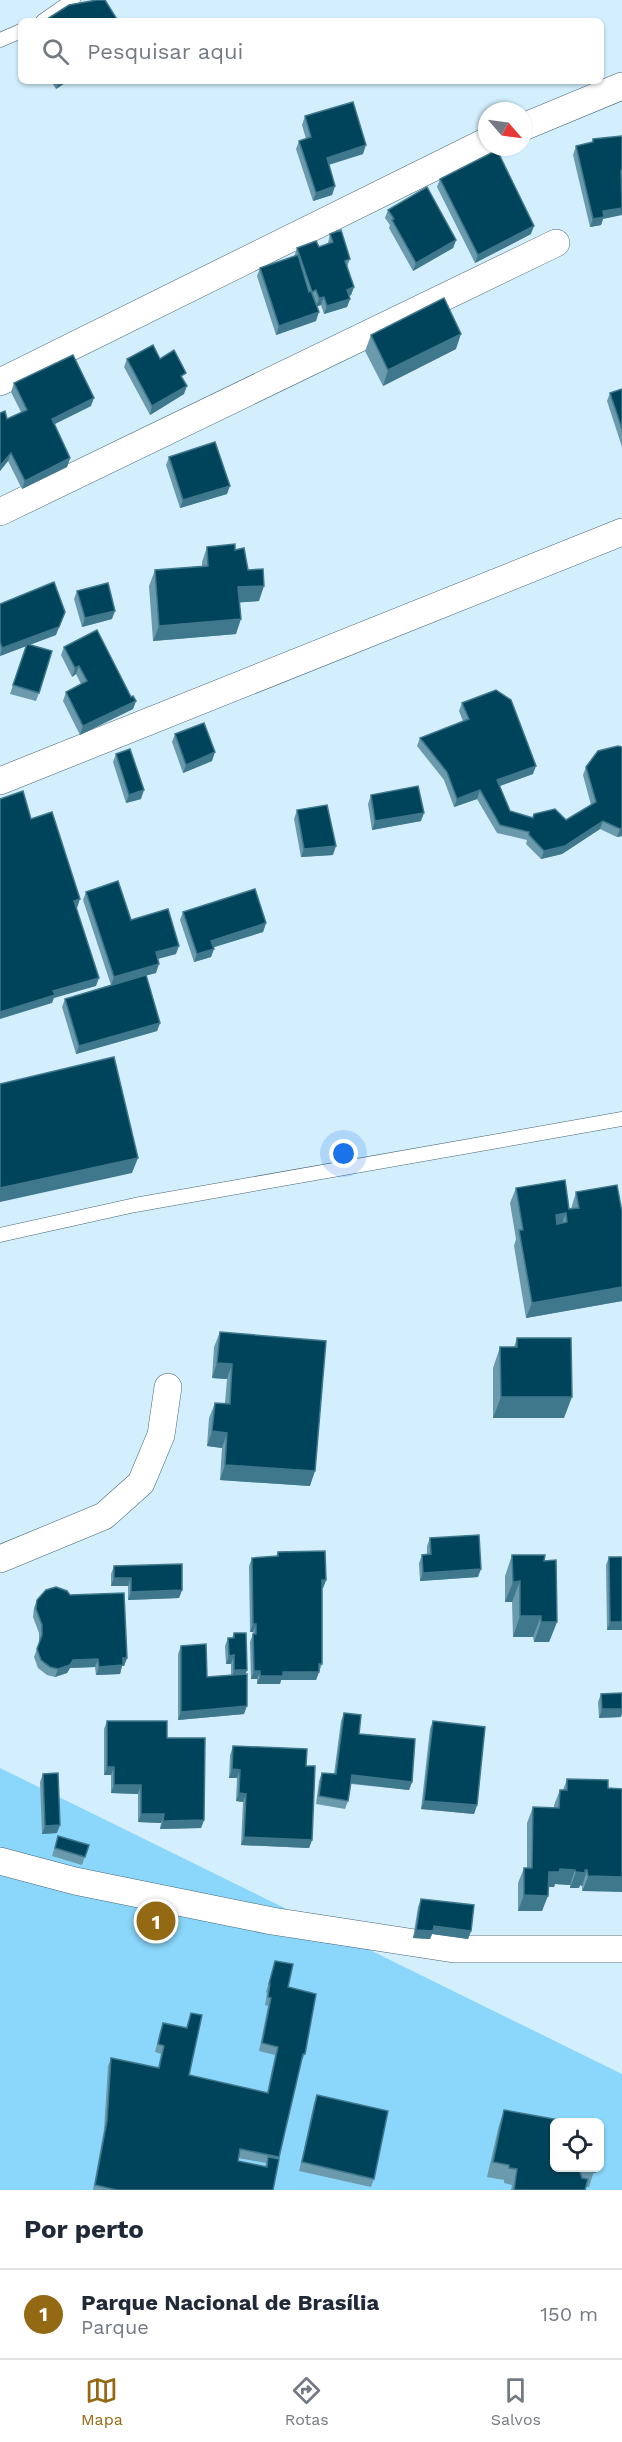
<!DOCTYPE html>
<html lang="pt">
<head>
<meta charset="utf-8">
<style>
  body { margin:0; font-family:"Work Sans",sans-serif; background:#f2f2f3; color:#1f2937 }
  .controls { position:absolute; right:18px; bottom:18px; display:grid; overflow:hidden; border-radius:9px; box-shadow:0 2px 4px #0004 }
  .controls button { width:54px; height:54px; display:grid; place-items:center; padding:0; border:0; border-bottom:2px solid #e0e1e3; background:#fff; color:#1f2937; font:30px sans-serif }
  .compass { position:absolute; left:478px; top:102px; width:54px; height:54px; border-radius:50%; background:#fff; box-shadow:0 2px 4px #0004; rotate:118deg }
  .you { position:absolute; left:344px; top:1154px; width:21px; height:21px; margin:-15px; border:4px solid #fff; border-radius:50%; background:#1a73e8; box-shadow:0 0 0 9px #1a73e833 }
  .badge { display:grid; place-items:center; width:39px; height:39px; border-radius:50%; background:#936913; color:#fff; font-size:20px; font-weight:700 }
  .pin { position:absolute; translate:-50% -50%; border:3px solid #fff; box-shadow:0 2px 6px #0006 }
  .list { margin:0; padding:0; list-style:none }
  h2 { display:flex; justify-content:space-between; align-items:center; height:78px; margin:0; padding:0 24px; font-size:26px }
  h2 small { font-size:20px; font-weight:400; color:#747a83 }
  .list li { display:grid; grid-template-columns:39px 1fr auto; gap:18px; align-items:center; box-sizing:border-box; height:90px; padding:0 24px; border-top:2px solid #e0e1e3 }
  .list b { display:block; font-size:22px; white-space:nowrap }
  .list p { margin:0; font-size:20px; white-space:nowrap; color:#747a83 }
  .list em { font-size:20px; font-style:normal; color:#747a83 }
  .icon { flex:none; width:33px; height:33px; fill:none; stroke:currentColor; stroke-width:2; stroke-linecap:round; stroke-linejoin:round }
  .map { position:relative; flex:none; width:622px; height:2190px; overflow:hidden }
  .search { position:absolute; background:#fff; box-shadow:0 2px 4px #0004; left:18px; right:18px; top:18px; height:66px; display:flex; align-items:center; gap:15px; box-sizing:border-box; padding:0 21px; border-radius:9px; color:#747a83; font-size:22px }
  .sheet { height:168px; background:#fff }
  nav { display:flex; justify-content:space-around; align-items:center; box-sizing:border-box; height:84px; border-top:2px solid #e0e1e3; background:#fff; font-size:16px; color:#747a83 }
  nav a { display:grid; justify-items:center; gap:3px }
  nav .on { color:#936913 }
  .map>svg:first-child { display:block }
  .green { fill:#8ad7fb; fill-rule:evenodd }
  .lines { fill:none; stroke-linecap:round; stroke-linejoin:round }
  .service-casing { stroke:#466675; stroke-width:15 }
  .minor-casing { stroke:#466675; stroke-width:28 }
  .service { stroke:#fff; stroke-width:14 }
  .minor { stroke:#fff; stroke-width:27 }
  .wall { fill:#6a9aac; fill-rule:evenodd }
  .shaded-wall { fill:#3f778c }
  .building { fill:#00445b; stroke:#3f778c; stroke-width:1.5; fill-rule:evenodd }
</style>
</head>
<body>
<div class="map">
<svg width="622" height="2190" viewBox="0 0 622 2190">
  <rect width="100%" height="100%" fill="#d3effd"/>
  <path class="green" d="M 0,1768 L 622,2074 L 622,2190 L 0,2190 ZM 554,2122 L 600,2122 L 600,2168 L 554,2168 Z"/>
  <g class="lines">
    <defs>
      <g id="service">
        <polyline points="43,21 73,0"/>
        <polyline points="0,40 21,31"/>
        <polyline points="0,1235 135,1205 622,1119"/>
      </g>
      <g id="minor">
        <polyline points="523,127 622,86"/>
        <polyline points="0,382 487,141"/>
        <polyline points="0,512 556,243"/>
        <polyline points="0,781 622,532"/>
        <polyline points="0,1559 104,1516 141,1483 161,1435 168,1387"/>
        <polyline points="0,1861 75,1881 272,1921 454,1949 622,1949"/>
      </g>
    </defs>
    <use href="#service" class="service-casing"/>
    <use href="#minor" class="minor-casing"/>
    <use href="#service" class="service"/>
    <use href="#minor" class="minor"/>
  </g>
  <g class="wall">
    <polygon points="51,81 68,81 56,89"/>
    <polygon points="305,116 363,154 329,165 335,186 332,195 313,201 296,149 299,141 306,139 302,125"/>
    <polygon points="593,139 603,219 601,225 590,227 573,155 576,146 592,142"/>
    <polygon points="440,179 531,234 475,263 437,187"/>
    <polygon points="388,210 456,240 453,248 413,271 389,228 390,225 385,218"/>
    <polygon points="330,234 350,259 347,267 354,287 351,295 349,296 350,299 347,307 324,314 321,305 316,306 316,321 276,335 257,276 260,268 294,257 297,248 319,247 328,243"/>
    <polygon points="371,335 456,349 383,386 365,351"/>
    <polygon points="127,359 160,359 183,379 184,394 150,415 124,367"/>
    <polygon points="14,383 91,406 54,424 70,458 67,467 22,489 8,461 0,471 0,413 7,419 21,412 11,392"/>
    <polygon points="622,389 622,447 607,401 610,393"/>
    <polygon points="169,457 227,494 180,508 166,465"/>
    <polygon points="207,547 235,550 248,570 259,601 240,602 236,634 153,641 149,586 155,570 202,566 202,562"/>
    <polygon points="77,591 112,619 82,627 74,599"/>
    <polygon points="0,604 56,635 29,645 39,693 36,701 10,694 26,646 0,656"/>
    <polygon points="64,647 131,697 136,701 133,709 80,735 63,701 66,692 81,684 76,674 72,677 61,655"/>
    <polygon points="462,703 533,774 500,786 510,811 532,818 534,814 566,820 591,805 583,775 586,767 622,747 622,836 617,837 600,829 562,854 541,859 526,844 527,840 497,833 477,799 454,807 444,780 417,746 420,738 463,721 459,711"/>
    <polygon points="175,734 212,761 183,773 172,742"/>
    <polygon points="116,754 141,799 126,803 113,762"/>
    <polygon points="371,795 421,821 372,830 368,804"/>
    <polygon points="297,810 333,855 301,857 294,819"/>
    <polygon points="86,892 131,920 176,954 158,959 156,973 146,975 160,1023 157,1031 76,1054 62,1007 65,999 111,985 83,900"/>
    <polygon points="183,912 266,923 263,932 214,947 211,957 194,962 180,920"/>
    <polygon points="516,1188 569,1209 571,1209 576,1192 622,1212 622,1301 526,1318 514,1246 516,1239 510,1203"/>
    <polygon points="220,1332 310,1486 220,1480 222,1448 207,1446 209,1418 215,1403 225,1403 227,1379 212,1378 214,1347"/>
    <polygon points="517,1338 564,1418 493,1418 493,1368 500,1347 514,1347"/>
    <polygon points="430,1538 478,1577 420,1581 419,1563 422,1555 427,1554 427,1546"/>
    <polygon points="278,1552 326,1580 323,1588 322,1588 322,1664 316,1680 281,1680 280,1684 257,1684 257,1679 251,1679 250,1642 253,1634 253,1632 250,1632 249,1566 252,1558 276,1556"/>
    <polygon points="512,1555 544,1561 557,1622 549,1642 534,1642 533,1637 513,1637 512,1602 505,1602 505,1576"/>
    <polygon points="609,1557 622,1630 607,1630 606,1565"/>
    <polygon points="114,1566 182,1590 179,1598 128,1600 128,1586 111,1586 111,1574"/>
    <polygon points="70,1595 127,1658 124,1666 122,1666 120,1674 96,1675 95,1667 70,1668 67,1673 55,1677 47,1675 38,1668 34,1657 39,1643 39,1633 33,1617 34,1608 37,1600"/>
    <polygon points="234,1633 247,1670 245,1674 244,1714 178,1720 178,1654 181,1646 207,1677 231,1675 231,1664 226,1664 225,1646 228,1638 232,1638"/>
    <polygon points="622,1693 622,1713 621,1717 599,1718 598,1702 601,1694"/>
    <polygon points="344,1713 359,1734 412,1782 409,1790 351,1784 348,1801 345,1809 316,1804 319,1781 322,1773 334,1774 341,1721"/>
    <polygon points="107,1721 167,1738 204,1820 201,1828 160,1829 161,1823 138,1822 138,1794 111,1793 111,1775 104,1775 104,1729"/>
    <polygon points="433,1721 477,1805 474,1814 421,1809 430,1729"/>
    <polygon points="233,1746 306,1766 312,1840 309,1848 241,1845 243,1802 236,1801 237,1778 229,1778 230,1755"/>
    <polygon points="43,1774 57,1833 42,1834 40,1782"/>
    <polygon points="567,1779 608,1788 622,1789 582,1891 582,1886 580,1885 579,1888 570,1888 570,1885 555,1884 554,1887 548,1887 542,1911 518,1911 518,1883 524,1868 527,1868 527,1823 533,1807 554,1808 554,1805 560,1790 563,1790"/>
    <polygon points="58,1836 89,1845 82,1865 52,1856"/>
    <polygon points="421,1899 471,1931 468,1939 432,1934 430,1939 413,1938 418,1907"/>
    <path d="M 275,1961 L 288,1987 L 305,2054 L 301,2062 L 279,2159 L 273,2190 L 93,2190 L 104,2129 L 108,2066 L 111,2058 L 158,2068 L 161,2054 L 155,2052 L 160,2031 L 163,2023 L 186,2028 L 191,2013 L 189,2075 L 267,2093 L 275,2055 L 259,2051 L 268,2006 L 265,2005 L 267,1993 L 266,1992 ZM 238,2158 L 266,2163 L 265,2167 L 238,2161 Z"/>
    <polygon points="317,2095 374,2179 371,2187 299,2171 314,2103"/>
    <polygon points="504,2110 595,2168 589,2187 586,2187 585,2190 511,2190 512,2185 504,2183 504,2180 487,2177 499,2125"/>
  </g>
  <g class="shaded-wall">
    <polygon points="59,81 68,81 56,89"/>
    <polygon points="366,145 363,154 324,166 327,158"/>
    <polygon points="335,186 332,195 313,201 316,193"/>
    <polygon points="622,208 622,215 603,219 601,225 590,227 593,219 603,211"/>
    <polygon points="534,226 531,234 475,263 478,255"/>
    <polygon points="456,240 453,248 413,271 416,263"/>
    <polygon points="354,287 351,295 344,298 347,290"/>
    <polygon points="324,297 321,305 316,307 319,298"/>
    <polygon points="350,299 347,307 324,314 327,306"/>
    <polygon points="319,312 316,321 276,335 279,326"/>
    <polygon points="461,334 456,349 383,386 388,370"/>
    <polygon points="187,386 184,394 150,415 152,406"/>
    <polygon points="94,398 91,406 49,427 52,419"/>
    <polygon points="11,453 8,461 0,471 0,466"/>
    <polygon points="70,458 67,467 22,489 25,481"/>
    <polygon points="230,486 227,494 180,508 183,500"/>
    <polygon points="264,586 259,601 233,603 238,587"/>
    <polygon points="115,611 112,619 82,627 85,618"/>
    <polygon points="65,612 56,635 0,656 2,648"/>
    <polygon points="241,619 236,634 153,641 159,626"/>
    <polygon points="79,666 76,674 72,677 75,668"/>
    <polygon points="136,701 133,709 80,735 83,726"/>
    <polygon points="215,752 212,761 183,773 186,765"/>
    <polygon points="536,766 533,774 494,788 497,780"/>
    <polygon points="144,790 141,799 126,803 129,795"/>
    <polygon points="480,790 477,799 454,807 457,799"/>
    <polygon points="424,813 421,821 372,830 375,821"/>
    <polygon points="603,821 600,829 562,854 541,859 544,851"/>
    <polygon points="622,828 622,836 617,837 620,829"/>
    <polygon points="336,846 333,855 301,857 304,849"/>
    <polygon points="80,899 77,908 71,909 74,901"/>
    <polygon points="266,923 263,932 208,949 211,941"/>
    <polygon points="179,946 176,954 153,960 156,952"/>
    <polygon points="214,949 211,957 194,962 197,954"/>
    <polygon points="159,964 156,973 111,985 114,977"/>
    <polygon points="99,978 96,986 54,998 52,1003 0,1019 0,1012 53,991"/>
    <polygon points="160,1023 157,1031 76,1054 79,1046"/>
    <polygon points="138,1158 132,1173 0,1202 0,1188"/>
    <polygon points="566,1213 560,1228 550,1230 556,1215"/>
    <polygon points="622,1287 622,1301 526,1318 532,1303"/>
    <polygon points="217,1363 232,1364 227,1379 212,1378"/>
    <polygon points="501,1397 572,1397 564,1418 493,1418"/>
    <polygon points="212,1431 227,1433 222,1448 207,1446"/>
    <polygon points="225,1465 315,1471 310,1486 220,1480"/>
    <polygon points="481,1569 478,1577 420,1581 423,1573"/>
    <polygon points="114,1578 131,1578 128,1586 111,1586"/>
    <polygon points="322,1580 326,1580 323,1588 319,1588"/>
    <polygon points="520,1581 512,1602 505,1602 513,1582"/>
    <polygon points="182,1590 179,1598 128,1600 131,1592"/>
    <polygon points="520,1616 541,1616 533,1637 513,1637"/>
    <polygon points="541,1622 557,1622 549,1642 534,1642"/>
    <polygon points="610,1622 622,1622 622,1630 607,1630"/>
    <polygon points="253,1624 256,1624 253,1632 250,1632"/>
    <polygon points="234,1655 231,1664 226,1664 229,1656"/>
    <polygon points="123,1658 127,1658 124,1666 122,1666 120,1674 96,1675 99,1667"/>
    <polygon points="98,1659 95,1667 70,1668 67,1673 55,1677 58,1669 73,1660"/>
    <polygon points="234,1670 247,1670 244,1678 231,1679"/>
    <polygon points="254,1671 260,1671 257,1679 251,1679"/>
    <polygon points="283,1672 319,1672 316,1680 281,1680 280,1684 257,1684 260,1676"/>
    <polygon points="247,1706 244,1714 178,1720 181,1712"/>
    <polygon points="602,1709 622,1709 622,1713 621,1717 599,1718"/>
    <polygon points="107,1767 114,1767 111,1775 104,1775"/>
    <polygon points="232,1769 240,1770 237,1778 229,1778"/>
    <polygon points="352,1775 412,1782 409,1790 349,1783"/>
    <polygon points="114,1785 141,1785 138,1794 111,1793"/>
    <polygon points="239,1793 246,1794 243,1802 236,1801"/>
    <polygon points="424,1801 477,1805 474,1814 421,1809"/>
    <polygon points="141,1814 164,1814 161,1823 138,1822"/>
    <polygon points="204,1820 201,1828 160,1829 163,1821"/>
    <polygon points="60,1825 57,1833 42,1834 45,1826"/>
    <polygon points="244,1837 312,1840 309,1848 241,1845"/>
    <polygon points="560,1869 575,1870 570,1885 555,1884 554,1887 543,1887 549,1872"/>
    <polygon points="585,1870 587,1870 582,1886 580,1885 579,1888 570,1888 576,1872"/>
    <polygon points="588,1876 622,1877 622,1892 582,1891"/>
    <polygon points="524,1895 548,1896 542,1911 518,1911"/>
    <polygon points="434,1926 471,1931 468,1939 432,1934 430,1939 413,1938 416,1930"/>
  </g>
  <g class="building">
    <polygon points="97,0 105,0 118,21 44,21 69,5"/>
    <polygon points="353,102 366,145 327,158 335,186 316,193 299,141 311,137 305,116"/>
    <polygon points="622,136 622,170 621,170 622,208 603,211 604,217 593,219 576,146 593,142 593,139"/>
    <polygon points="497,150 534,226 478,255 440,179"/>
    <polygon points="427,187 456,240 416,263 392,220 394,219 388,210"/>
    <polygon points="341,230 350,259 345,261 354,287 347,290 350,299 327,306 324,297 319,298 316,290 312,292 297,248 316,241 319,247 333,242 330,234"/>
    <polygon points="298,255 309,292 311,291 319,312 279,326 260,268"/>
    <polygon points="444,298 461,334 388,370 371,335"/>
    <polygon points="153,345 160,359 174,350 186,373 181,376 187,386 152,406 127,359"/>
    <polygon points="73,355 94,398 52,419 70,458 25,481 11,453 0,466 0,413 5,411 7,419 27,410 14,383"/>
    <polygon points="622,389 622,429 610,393"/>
    <polygon points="215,442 230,486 183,500 169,457"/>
    <polygon points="235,544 235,550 244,548 248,570 263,569 264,586 238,587 241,619 159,626 155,570 208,566 207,547"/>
    <polygon points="54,582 65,612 59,627 2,648 0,641 0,604"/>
    <polygon points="108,583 115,611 85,618 77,591"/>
    <polygon points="97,630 131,697 133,696 136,701 83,726 66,692 87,681 79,666 75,668 64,647"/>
    <polygon points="27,644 52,651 39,693 13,685"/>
    <polygon points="496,690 511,700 536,766 497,780 510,811 533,818 534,814 555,809 566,820 596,802 586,767 598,751 618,746 622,747 622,828 620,829 603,821 565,846 544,851 529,835 529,832 500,825 480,790 457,799 447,772 420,738 469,719 462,703"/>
    <polygon points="204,723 215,752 186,765 175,734"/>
    <polygon points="130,749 144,790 129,795 116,754"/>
    <polygon points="418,786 424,813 375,821 371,795"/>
    <polygon points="23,791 31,819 52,812 80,899 74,901 99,978 53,991 55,995 0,1012 0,799"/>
    <polygon points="327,805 336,846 304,849 297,810"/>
    <polygon points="118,881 131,920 168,909 179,946 156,952 159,964 114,977 86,892"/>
    <polygon points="255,889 266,923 211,941 214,949 197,954 183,912"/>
    <polygon points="146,975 160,1023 79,1046 65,999"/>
    <polygon points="114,1057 138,1158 0,1188 0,1084"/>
    <path d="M 565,1180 L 569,1209 L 579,1208 L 576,1192 L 617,1185 L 622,1212 L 622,1287 L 532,1303 L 519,1230 L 523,1230 L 516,1188 ZM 566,1213 L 567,1222 L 557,1224 L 556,1215 Z"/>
    <polygon points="220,1332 326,1341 315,1471 225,1465 227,1433 212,1431 215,1403 230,1404 232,1364 217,1363"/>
    <polygon points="517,1338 571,1338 572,1397 501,1397 500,1347 517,1347"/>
    <polygon points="479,1535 481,1569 423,1573 422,1555 431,1554 430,1538"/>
    <polygon points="325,1551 326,1580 322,1580 322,1664 319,1664 319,1672 283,1672 283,1676 260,1676 260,1671 254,1671 253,1634 256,1634 256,1624 253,1624 252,1558 278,1556 278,1552"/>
    <polygon points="512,1555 545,1555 544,1561 556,1560 557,1622 541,1622 541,1616 520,1616 520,1581 513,1582"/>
    <polygon points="609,1557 622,1557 622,1622 610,1622"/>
    <polygon points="182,1564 182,1590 131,1592 131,1578 114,1578 114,1566"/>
    <polygon points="56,1587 67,1591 70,1595 124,1593 127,1658 123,1658 123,1665 99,1667 98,1659 73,1660 70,1665 58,1669 50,1667 41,1660 37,1649 42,1635 42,1625 36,1609 37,1600 46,1590"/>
    <polygon points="234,1633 246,1633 247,1670 234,1670 234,1655 229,1656 228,1638 234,1638"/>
    <polygon points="206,1644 207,1677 247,1674 247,1706 181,1712 181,1646"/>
    <polygon points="622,1693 622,1709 602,1709 601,1694"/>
    <polygon points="344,1713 361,1715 359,1734 415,1739 412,1782 352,1775 348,1801 319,1796 322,1773 336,1774"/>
    <polygon points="107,1721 167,1721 167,1738 205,1738 204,1820 163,1821 164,1814 141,1814 141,1785 114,1785 114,1767 107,1767"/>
    <polygon points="433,1721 485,1727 477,1805 424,1801"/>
    <polygon points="233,1746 307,1749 306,1766 315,1766 312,1840 244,1837 246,1794 239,1793 240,1770 232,1769"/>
    <polygon points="58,1773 60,1825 45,1826 43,1774"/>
    <polygon points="567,1779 608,1780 608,1788 622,1789 622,1877 588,1876 587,1870 585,1870 585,1873 576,1872 575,1870 560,1869 559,1872 549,1872 548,1896 524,1895 524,1868 532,1868 533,1807 559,1808 560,1790 567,1790"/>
    <polygon points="58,1836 89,1845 85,1857 55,1848"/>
    <polygon points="421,1899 474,1905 471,1931 434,1926 433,1931 416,1930"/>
    <polygon points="275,1961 293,1964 288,1987 316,1994 305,2054 303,2054 279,2157 240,2149 238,2161 267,2167 268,2157 279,2159 273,2190 117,2190 95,2185 107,2121 111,2058 159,2068 164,2046 158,2044 163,2023 187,2028 191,2013 202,2015 189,2075 268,2093 278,2047 262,2043 271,1998 268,1997 270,1984 269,1984"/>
    <polygon points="317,2095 388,2111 374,2179 302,2162"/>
    <polygon points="504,2110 570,2122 555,2122 555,2168 595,2168 595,2172 579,2169 582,2178 588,2179 585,2190 514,2190 517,2169 509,2168 509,2165 493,2162"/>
    <polygon points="600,2128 602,2129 600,2145"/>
  </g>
</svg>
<div class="controls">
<button><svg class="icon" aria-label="locate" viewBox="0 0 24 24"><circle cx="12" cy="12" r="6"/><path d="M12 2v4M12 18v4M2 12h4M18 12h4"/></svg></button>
</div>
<svg class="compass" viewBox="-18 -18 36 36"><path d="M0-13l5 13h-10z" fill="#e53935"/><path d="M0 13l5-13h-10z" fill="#747a83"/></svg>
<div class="you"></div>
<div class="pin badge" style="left:156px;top:1921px">1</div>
<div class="search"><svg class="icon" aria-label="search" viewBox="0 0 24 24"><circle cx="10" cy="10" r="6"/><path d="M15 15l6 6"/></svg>Pesquisar aqui</div>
</div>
<section class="sheet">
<h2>Por perto<small></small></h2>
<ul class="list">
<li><span class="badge">1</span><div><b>Parque Nacional de Brasília</b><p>Parque</p></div><em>150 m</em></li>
</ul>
</section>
<nav>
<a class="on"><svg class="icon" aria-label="map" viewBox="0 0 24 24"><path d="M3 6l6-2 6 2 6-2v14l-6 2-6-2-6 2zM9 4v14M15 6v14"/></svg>Mapa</a>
<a><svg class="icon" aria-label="directions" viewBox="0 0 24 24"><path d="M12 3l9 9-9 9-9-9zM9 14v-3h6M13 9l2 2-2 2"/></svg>Rotas</a>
<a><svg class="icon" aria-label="saved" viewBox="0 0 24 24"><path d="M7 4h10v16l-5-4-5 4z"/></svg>Salvos</a>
</nav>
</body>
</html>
